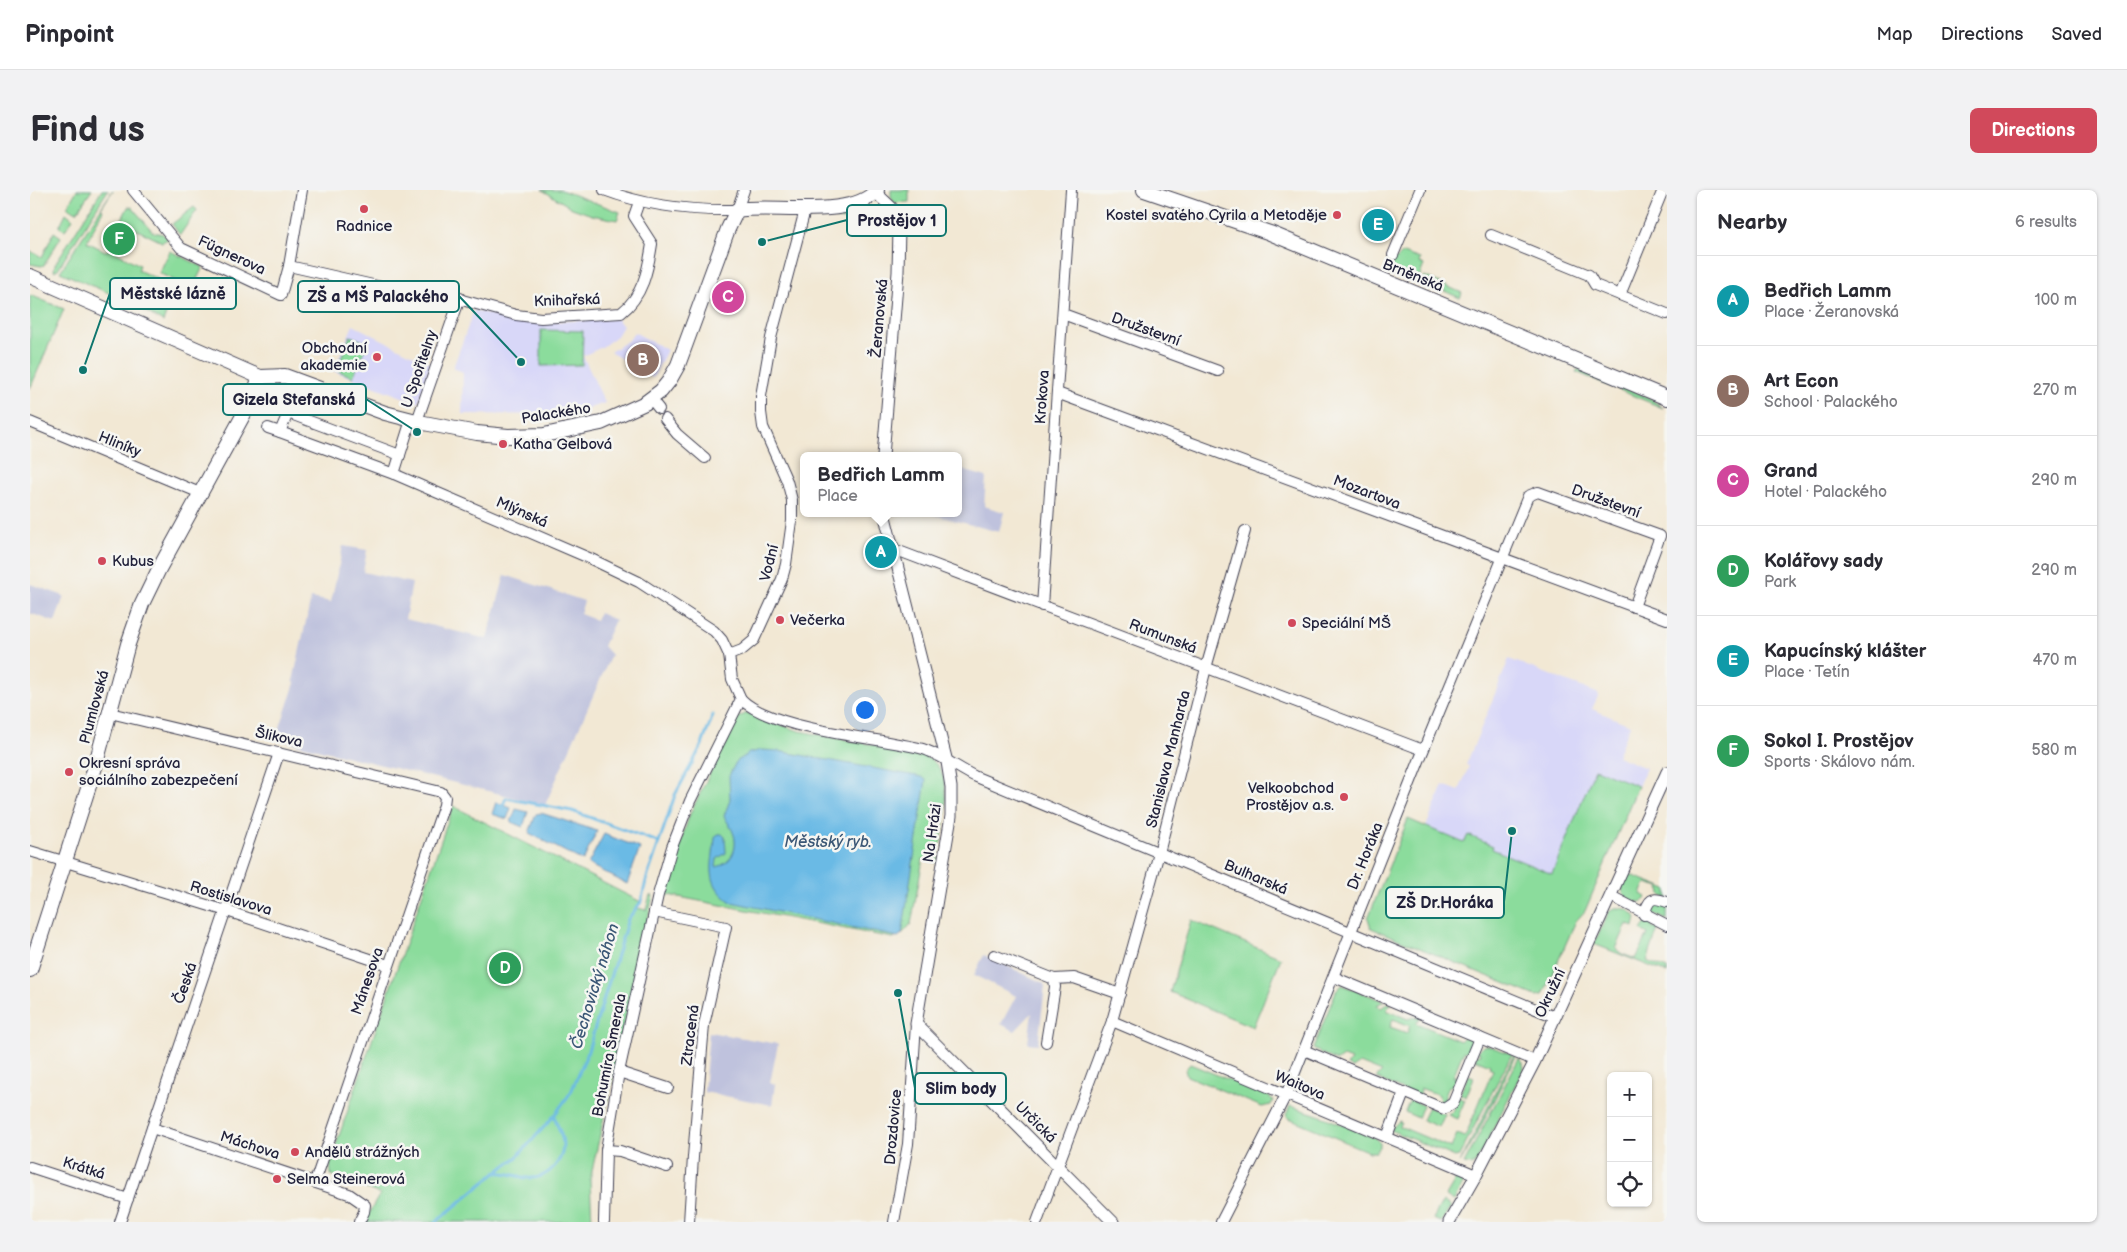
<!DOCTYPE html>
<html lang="en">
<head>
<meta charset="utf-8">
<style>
  body { margin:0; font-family:"Balsamiq Sans",sans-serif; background:#f2f2f3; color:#2b2b33 }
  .controls { position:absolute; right:15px; bottom:15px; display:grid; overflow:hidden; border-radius:8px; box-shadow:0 1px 4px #0004 }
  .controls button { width:45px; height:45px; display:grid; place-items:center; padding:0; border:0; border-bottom:1px solid #e1e1e2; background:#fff; color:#2b2b33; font:25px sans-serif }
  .you { position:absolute; left:834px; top:519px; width:18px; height:18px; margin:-12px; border:4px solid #fff; border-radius:50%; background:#1a73e8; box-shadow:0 0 0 8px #1a73e833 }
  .badge { display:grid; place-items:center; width:32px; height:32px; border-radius:50%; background:#d1495b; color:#fff; font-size:16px; font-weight:700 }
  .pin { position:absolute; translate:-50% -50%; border:2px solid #fff; box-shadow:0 1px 5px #0006 }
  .popup { position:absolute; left:770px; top:262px; width:162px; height:65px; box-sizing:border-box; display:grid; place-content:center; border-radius:8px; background:#fff; filter:drop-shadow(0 1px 4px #0005); font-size:16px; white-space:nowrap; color:#7c7c81 }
  .popup b { font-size:19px; color:#2b2b33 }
  .popup::after { content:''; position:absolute; left:50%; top:100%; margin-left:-10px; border:10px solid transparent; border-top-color:#fff }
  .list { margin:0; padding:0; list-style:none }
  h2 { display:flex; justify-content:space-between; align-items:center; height:65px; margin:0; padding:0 20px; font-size:21px }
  h2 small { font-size:16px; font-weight:400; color:#7c7c81 }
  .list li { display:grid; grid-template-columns:32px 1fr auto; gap:15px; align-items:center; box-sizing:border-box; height:90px; padding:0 20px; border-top:1px solid #e1e1e2 }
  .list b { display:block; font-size:19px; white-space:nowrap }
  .list p { margin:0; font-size:16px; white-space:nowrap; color:#7c7c81 }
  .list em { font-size:16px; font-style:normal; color:#7c7c81 }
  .icon { flex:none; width:28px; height:28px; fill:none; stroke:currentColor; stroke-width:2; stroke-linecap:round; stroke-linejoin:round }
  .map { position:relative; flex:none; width:1637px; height:1032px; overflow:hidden; border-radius:8px }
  header { display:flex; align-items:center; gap:30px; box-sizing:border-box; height:70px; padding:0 25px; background:#fff; border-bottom:1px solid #e1e1e2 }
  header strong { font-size:24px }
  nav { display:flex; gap:28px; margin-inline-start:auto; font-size:18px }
  .intro { display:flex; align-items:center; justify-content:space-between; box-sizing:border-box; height:120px; padding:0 30px }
  h1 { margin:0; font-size:35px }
  .button { padding:12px 22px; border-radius:8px; background:#d1495b; color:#fff; font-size:18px; font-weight:700 }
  main { display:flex; gap:30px; padding:0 30px }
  aside { flex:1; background:#fff; border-radius:8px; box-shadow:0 1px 4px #0004 }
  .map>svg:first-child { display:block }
  .built { fill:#d8d7f8 }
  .industrial { fill:#bfc2dd }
  .green { fill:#8bdc9c; stroke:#567f6c; fill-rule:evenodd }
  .water { fill:#6abae5; stroke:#466e90 }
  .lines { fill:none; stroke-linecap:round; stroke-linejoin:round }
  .stream { stroke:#6abae5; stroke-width:3 }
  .minor-casing { stroke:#414052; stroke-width:12 }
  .tertiary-casing { stroke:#414052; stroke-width:13 }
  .secondary-casing { stroke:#414052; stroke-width:16 }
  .minor { stroke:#fff; stroke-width:10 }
  .tertiary { stroke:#fff; stroke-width:11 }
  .secondary { stroke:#fff; stroke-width:14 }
  .poi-dot { fill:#d1495b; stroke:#f6f6f2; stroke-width:2 }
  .labels { text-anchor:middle; stroke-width:5; stroke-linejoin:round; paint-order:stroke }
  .poi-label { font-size:15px; fill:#22223b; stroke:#f6f6f2; text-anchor:start }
  .street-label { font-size:15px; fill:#22223b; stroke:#f6f6f2 }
  .water-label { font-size:16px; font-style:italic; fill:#3b5776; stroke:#f6f6f2 }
  .leader { fill:none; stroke:#0f766e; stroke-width:2 }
  .callout-dot { fill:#0f766e; stroke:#f6f6f2; stroke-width:2 }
  .callout { fill:#f6f6f2; stroke:#0f766e; stroke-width:2 }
  .callout-label { font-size:16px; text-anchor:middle; font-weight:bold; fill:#22223b }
</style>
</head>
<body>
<header>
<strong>Pinpoint</strong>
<nav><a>Map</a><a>Directions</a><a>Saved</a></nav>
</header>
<div class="intro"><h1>Find us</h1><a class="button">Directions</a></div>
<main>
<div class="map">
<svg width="1637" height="1032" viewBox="0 0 1637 1032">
  <rect width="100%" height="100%" fill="#f6f6f2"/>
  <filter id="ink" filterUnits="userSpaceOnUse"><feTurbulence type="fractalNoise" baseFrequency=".02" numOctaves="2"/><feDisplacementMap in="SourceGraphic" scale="10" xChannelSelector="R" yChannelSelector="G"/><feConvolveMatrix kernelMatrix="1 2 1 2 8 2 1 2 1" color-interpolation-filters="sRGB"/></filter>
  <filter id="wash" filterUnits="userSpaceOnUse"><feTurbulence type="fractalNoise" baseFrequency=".0096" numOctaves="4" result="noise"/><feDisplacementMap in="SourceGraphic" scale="20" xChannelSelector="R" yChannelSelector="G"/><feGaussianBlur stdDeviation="1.12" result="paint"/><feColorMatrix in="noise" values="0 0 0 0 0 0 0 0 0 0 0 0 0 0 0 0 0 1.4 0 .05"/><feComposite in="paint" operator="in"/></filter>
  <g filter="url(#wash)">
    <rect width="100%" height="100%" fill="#f2e8d4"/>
    <g class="built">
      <polygon points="444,120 492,133 587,129 593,136 587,146 572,157 553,166 575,213 538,225 432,224 433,182 423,178"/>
      <polygon points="323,135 401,174 388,213 303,181"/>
      <polygon points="604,142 637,160 623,188 580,162 600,149"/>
      <polygon points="1479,469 1569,504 1562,519 1600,535 1587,566 1616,578 1555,721 1546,731 1513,805 1510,806 1341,738 1338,728 1378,629 1396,637 1413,595 1429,601 1439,576 1436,575"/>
    </g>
    <g class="industrial">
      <polygon points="929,279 956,287 954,316 974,322 969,342 896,323 928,323"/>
      <polygon points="313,356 337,360 333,382 382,393 375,429 457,449 475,385 554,411 550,424 566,430 569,423 585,430 573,456 581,465 515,615 246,549 265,493 263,491 281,408 301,412"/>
      <polygon points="0,394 34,406 25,432 0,423"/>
      <polygon points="954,765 1013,793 1015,796 1008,854 998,853 1002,823 985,841 971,834 986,806 944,785"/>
      <polygon points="679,842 748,854 740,893 745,894 742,915 674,902"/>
    </g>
    <g class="green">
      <polygon points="47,0 62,0 47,22 37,17"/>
      <polygon points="72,0 78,0 28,79 24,81 25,74"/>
      <polygon points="83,0 71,18 73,20 57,52 75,61 81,60 110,75 108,80 143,96 132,119 137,121 133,132 102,113 30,82"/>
      <polygon points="512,0 531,0 590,22 587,30 562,25 542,18"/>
      <polygon points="861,0 879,0 879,12 864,13 861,6"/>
      <polygon points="98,17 102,17 123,42 133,44 138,49 132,52 97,35 92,29"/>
      <polygon points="164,17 167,20 150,45 142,34"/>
      <path d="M 835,18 C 848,17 856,20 860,32 L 855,34 L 855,27 L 834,25 L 821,31 L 794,27 Z"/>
      <polygon points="36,23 43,29 35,40 29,37"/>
      <polygon points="24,42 31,47 14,75 11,76 0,74 0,61 12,67"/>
      <polygon points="140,61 173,77 162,99 129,83"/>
      <polygon points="1373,63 1390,69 1389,73 1394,75 1388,90 1356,77 1360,67 1367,69"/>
      <polygon points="1394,86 1410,93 1408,98 1392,91"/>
      <polygon points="1414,95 1432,103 1430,108 1412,100"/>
      <polygon points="0,105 34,119 0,199"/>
      <polygon points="511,140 553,141 552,175 511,176"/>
      <polygon points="320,146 338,153 323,187 306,180"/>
      <polygon points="1548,179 1584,193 1582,197 1546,182"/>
      <polygon points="1589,195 1620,208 1633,218 1587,199"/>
      <path d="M 717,523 L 769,541 L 882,562 C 890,565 900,567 906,574 C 926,596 911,646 907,673 L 893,669 L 881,734 L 872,744 L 863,748 L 633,704 L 660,624 L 707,528 Z"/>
      <polygon points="1565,579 1608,596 1555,721 1546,731 1513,805 1506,806 1341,738 1338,728 1378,629 1434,653 1438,645 1463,656 1462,659 1522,684"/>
      <polygon points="423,616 611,712 607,718 616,720 620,705 623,706 560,990 562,1032 334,1032 350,1004 301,985 300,972"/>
      <path d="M 1596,683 L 1637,699 L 1637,709 L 1631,705 L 1630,697 L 1616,693 L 1611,704 L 1617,707 C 1610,717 1594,711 1592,699 C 1592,693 1594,688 1596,683 Z"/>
      <polygon points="1626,713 1637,715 1637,730 1622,723 1622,717"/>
      <path d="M 1585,718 C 1593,717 1602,720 1606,728 L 1604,737 L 1597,734 L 1586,759 L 1592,764 L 1606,769 L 1618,744 L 1611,740 C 1614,735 1617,731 1623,732 L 1622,737 L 1628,739 L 1617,771 L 1637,779 L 1637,783 L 1564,754 L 1579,722 Z"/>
      <polygon points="1161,730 1251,768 1223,837 1140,802"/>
      <path d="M 1312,795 L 1354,811 L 1347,815 L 1351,818 L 1358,813 L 1362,814 L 1356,820 L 1378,829 L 1383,826 L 1388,828 L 1389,826 L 1392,827 L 1386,833 L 1430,851 L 1436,845 C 1442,850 1443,853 1441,861 L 1433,862 L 1423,887 L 1431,886 L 1427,895 L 1419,896 L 1414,909 L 1421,909 L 1420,911 L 1410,916 L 1409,905 L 1390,898 L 1389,907 L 1346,888 L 1352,882 L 1330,873 L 1323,878 L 1317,876 L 1321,870 L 1313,867 L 1307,871 L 1283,859 L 1306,801 ZM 1363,829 L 1380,836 L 1377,843 L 1360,837 Z"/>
      <polygon points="1456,855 1482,864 1429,966 1425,967 1360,940 1369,931 1371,932 1369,936 1421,958 1427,944 1435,947 1463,880 1459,878 1460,875 1445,869 1446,865 1449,866 1450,863 1447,862 1451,857"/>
      <polygon points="1484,865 1486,866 1447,944 1430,973"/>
      <polygon points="1489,868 1493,873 1494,878 1447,971 1442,975 1434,974"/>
      <polygon points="1160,874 1237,905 1243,910 1241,915 1232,917 1157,886 1155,880"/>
      <polygon points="1438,885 1444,887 1436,907 1430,904"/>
      <polygon points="1428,907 1435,910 1427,929 1418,925 1422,922"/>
      <polygon points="1380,910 1393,915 1388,928 1375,922"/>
      <polygon points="1260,916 1291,926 1345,948 1350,953 1350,957 1346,962 1339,962 1259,928 1256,925"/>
      <polygon points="1398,917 1415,924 1409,937 1392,930"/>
      <polygon points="1429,984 1433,987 1434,992 1424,1011 1416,1006"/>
      <polygon points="1413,1011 1421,1017 1411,1032 1403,1029"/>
    </g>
    <g class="water">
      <path d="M 732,560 L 748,561 L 892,587 L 896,590 L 872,744 L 868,747 L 701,712 C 675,693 682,677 685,648 L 688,644 L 692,644 L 695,647 L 696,663 L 687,669 L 686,677 C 701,674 708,659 704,645 C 702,638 697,632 694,626 L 700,610 L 699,586 L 706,572 L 719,563 Z"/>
      <polygon points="466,612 481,618 477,629 462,624"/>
      <polygon points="486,619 498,622 493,637 481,632"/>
      <polygon points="511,623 567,641 553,671 499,643 506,624"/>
      <polygon points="574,644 610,658 597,694 558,674"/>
    </g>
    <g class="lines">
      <g class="stream">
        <polyline points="473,615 476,608 542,621 628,652"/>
        <path d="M 466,983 C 477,981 486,987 497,988 C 518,990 537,969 532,948 C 530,940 526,933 524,926"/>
        <polyline points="406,1032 459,988 487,967 524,926 541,902 557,864 598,729 611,712 616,691 645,605 672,555 683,525"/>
      </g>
    </g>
  </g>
  <g filter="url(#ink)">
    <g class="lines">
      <defs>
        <g id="minor">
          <polyline points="103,0 151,58 251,105 259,76 272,0"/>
          <path d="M 574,0 C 616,16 662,21 707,20 L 714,0"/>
          <polyline points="1461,45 1559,85 1565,95 1637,124"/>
          <polyline points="1363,65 1390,0"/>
          <path d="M 259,76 L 396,107 L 414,105 L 486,125 L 511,128 L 591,123 C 613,106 618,80 622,54 L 604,26 L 609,12"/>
          <polyline points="1590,105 1633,0"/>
          <polyline points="1033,124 1188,181"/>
          <polyline points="1027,203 1637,429"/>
          <polyline points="621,209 629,219"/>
          <polyline points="635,229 647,244 675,268"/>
          <polyline points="387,231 430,108"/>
          <polyline points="0,232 170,303"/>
          <polyline points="238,238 250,242"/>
          <polyline points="370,265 258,223 250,242 364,284 559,368 609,392 684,441 692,450 699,465"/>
          <polyline points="364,284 381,230"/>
          <polyline points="861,358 1393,560"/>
          <polyline points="1012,416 1041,0"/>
          <path d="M 711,509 C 743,541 848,547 893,559 C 907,563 930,579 944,586 L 1525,827"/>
          <polyline points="80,523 411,602 415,607 414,615 285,992"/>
          <polyline points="0,661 203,723 358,775"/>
          <polyline points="1581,706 1637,735"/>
          <polyline points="624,722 696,737 674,835 663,967 659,1032"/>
          <path d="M 1614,725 C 1619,709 1621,706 1637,712"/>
          <polyline points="964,765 1024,789 1044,788 1090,804"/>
          <polyline points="1304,787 1505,871"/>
          <polyline points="1082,831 1446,985"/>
          <polyline points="1016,852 1025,797 1024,789"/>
          <polyline points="1274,860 1414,919 1423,913 1450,848"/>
          <polyline points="589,882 638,898"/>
          <polyline points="122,938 319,1004 335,1015 334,1022 329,1032"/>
          <polyline points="1357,947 1374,903"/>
          <polyline points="576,960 590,961 637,977"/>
          <polyline points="0,977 98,1009"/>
          <polyline points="90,1032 249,563"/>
          <polyline points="574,1032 576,960 589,882 628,705 642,657 660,611 711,509 702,489 699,465 712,460 724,450 752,389 756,374 762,331 762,310 757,291 733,237 731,222 731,206 741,148 775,20"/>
          <polyline points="864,1032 878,954 886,834"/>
          <polyline points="1007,1032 1082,831 1129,663 1176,478 1215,341"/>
          <polyline points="1191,1032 1256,905 1389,571 1498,306 1508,302 1630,346 1604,417"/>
        </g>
        <g id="tertiary">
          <polyline points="845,2 861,17 867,28 869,38 868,82 853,266"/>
          <polyline points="854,323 917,572 921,597 921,626 886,834 1083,1032"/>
          <polyline points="1419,1032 1446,985 1505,871 1637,582"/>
        </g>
        <g id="secondary">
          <polyline points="1114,0 1240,43 1637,208"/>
          <path d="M 0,86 L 230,187 L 255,186 L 355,223 L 394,233 L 447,243 L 478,246 L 514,245 L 571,233 L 615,213 L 631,201 L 639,191 L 648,175 L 698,39 L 707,20 C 741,14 822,30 847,0"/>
          <polyline points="0,780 65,577 98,454 112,414 129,379 221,211 230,187"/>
        </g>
      </defs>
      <use href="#minor" class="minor-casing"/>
      <use href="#tertiary" class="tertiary-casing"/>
      <use href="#secondary" class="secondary-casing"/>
      <use href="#minor" class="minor"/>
      <use href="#tertiary" class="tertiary"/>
      <use href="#secondary" class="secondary"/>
    </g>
  </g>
  <g class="poi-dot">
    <circle cx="334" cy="19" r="5"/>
    <circle cx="1307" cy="25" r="5"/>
    <circle cx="347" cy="167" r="5"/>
    <circle cx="473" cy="254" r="5"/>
    <circle cx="72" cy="371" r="5"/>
    <circle cx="750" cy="430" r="5"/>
    <circle cx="1262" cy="433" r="5"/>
    <circle cx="39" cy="582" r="5"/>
    <circle cx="1314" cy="607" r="5"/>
    <circle cx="265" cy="962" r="5"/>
    <circle cx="247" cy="989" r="5"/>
  </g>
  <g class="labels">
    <g class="poi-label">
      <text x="1297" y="30" text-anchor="end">Kostel svatého Cyrila a Metoděje</text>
      <text x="334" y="41" text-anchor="middle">Radnice</text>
      <text x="337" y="163" text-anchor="end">Obchodní<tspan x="337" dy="17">akademie</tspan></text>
      <text x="483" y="259">Katha Gelbová</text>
      <text x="82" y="376">Kubus</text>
      <text x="760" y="435">Večerka</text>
      <text x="1272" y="438">Speciální MŠ</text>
      <text x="49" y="578">Okresní správa<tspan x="49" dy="17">sociálního zabezpečení</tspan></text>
      <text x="1304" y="603" text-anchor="end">Velkoobchod<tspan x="1304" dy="17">Prostějov a.s.</tspan></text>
      <text x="275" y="967">Andělů strážných</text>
      <text x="257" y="994">Selma Steinerová</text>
    </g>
    <g class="street-label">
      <text transform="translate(202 65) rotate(25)" y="5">Fügnerova</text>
      <text transform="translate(1383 85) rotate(22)" y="5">Brněnská</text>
      <text transform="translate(537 110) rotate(-2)" y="5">Knihařská</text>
      <text transform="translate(849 128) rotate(-85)" y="5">Žeranovská</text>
      <text transform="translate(1116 139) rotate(20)" y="5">Družstevní</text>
      <text transform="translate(389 179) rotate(-71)" y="5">U Spořitelny</text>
      <text transform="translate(1012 207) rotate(-86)" y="5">Krokova</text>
      <text transform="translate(526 223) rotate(-9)" y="5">Palackého</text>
      <text transform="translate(90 254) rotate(22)" y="5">Hliníky</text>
      <text transform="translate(1337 302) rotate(21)" y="5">Mozartova</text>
      <text transform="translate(1576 311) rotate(20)" y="5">Družstevní</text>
      <text transform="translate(492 322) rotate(24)" y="5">Mlýnská</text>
      <text transform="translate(739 373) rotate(-76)" y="5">Vodní</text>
      <text transform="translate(1133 446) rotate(21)" y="5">Rumunská</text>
      <text transform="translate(64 517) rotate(-75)" y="5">Plumlovská</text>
      <text transform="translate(249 547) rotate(13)" y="5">Šlikova</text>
      <text transform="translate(1138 569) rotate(-76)" y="5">Stanislava Manharda</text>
      <text transform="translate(902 643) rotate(-82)" y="5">Na Hrázi</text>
      <text transform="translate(1335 666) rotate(-68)" y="5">Dr. Horáka</text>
      <text transform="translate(1226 687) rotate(23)" y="5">Bulharská</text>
      <text transform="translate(201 708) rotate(17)" y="5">Rostislavova</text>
      <text transform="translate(337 791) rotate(-71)" y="5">Mánesova</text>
      <text transform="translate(155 793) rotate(-71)" y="5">Česká</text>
      <text transform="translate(1520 803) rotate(-65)" y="5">Okružní</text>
      <text transform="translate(660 845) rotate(-83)" y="5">Ztracená</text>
      <text transform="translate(579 865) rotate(-79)" y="5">Bohumíra Šmerala</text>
      <text transform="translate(1270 895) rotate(23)" y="5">Waitova</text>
      <text transform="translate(1006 932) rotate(45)" y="5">Určická</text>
      <text transform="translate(863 937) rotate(-85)" y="5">Drozdovice</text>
      <text transform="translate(220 955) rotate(18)" y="5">Máchova</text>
      <text transform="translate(54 978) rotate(18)" y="5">Krátká</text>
    </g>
    <g class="water-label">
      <text x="798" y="657">Městský ryb.</text>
      <text transform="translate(564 796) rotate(-73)" y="6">Čechovický náhon</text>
    </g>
  </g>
  <path class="leader" d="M732 52L817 30M53 180L80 103M491 172L429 106M387 242L336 209M1482 641L1474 712M868 803L885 898"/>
  <g class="callout-dot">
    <circle cx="732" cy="52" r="5"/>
    <circle cx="53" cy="180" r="5"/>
    <circle cx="491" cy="172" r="5"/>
    <circle cx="387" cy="242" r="5"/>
    <circle cx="1482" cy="641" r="5"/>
    <circle cx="868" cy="803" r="5"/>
  </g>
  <g class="callout">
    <rect x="817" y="15" width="99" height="31" rx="5"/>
    <rect x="80" y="88" width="126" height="31" rx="5"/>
    <rect x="268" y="91" width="161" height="31" rx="5"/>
    <rect x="193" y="194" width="143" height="31" rx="5"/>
    <rect x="1356" y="697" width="118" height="31" rx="5"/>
    <rect x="885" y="883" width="91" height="31" rx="5"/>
  </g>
  <g class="callout-label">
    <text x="867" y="36">Prostějov 1</text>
    <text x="143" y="109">Městské lázně</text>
    <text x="348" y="112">ZŠ a MŠ Palackého</text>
    <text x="264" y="215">Gizela Stefanská</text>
    <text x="1415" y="718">ZŠ Dr.Horáka</text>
    <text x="931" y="904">Slim body</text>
  </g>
</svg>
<div class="controls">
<button>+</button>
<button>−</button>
<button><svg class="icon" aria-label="locate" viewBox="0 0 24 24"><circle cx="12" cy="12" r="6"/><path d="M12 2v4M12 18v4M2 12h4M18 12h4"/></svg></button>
</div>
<div class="you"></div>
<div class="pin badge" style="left:851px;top:362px;background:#0f9aa8">A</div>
<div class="popup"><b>Bedřich Lamm</b>Place</div>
<div class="pin badge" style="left:613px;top:170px;background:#8d6e63">B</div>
<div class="pin badge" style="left:698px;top:107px;background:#d1479c">C</div>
<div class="pin badge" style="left:475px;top:778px;background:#2e9e5b">D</div>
<div class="pin badge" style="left:1348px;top:35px;background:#0f9aa8">E</div>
<div class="pin badge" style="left:89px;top:49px;background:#2e9e5b">F</div>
</div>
<aside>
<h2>Nearby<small>6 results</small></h2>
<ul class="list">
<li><span class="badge" style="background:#0f9aa8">A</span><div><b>Bedřich Lamm</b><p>Place · Žeranovská</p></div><em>100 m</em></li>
<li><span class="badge" style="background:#8d6e63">B</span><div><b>Art Econ</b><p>School · Palackého</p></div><em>270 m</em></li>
<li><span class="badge" style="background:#d1479c">C</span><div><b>Grand</b><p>Hotel · Palackého</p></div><em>290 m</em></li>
<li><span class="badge" style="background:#2e9e5b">D</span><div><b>Kolářovy sady</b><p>Park</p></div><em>290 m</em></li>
<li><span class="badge" style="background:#0f9aa8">E</span><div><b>Kapucínský klášter</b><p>Place · Tetín</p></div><em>470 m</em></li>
<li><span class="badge" style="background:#2e9e5b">F</span><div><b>Sokol I. Prostějov</b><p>Sports · Skálovo nám.</p></div><em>580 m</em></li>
</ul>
</aside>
</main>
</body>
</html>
